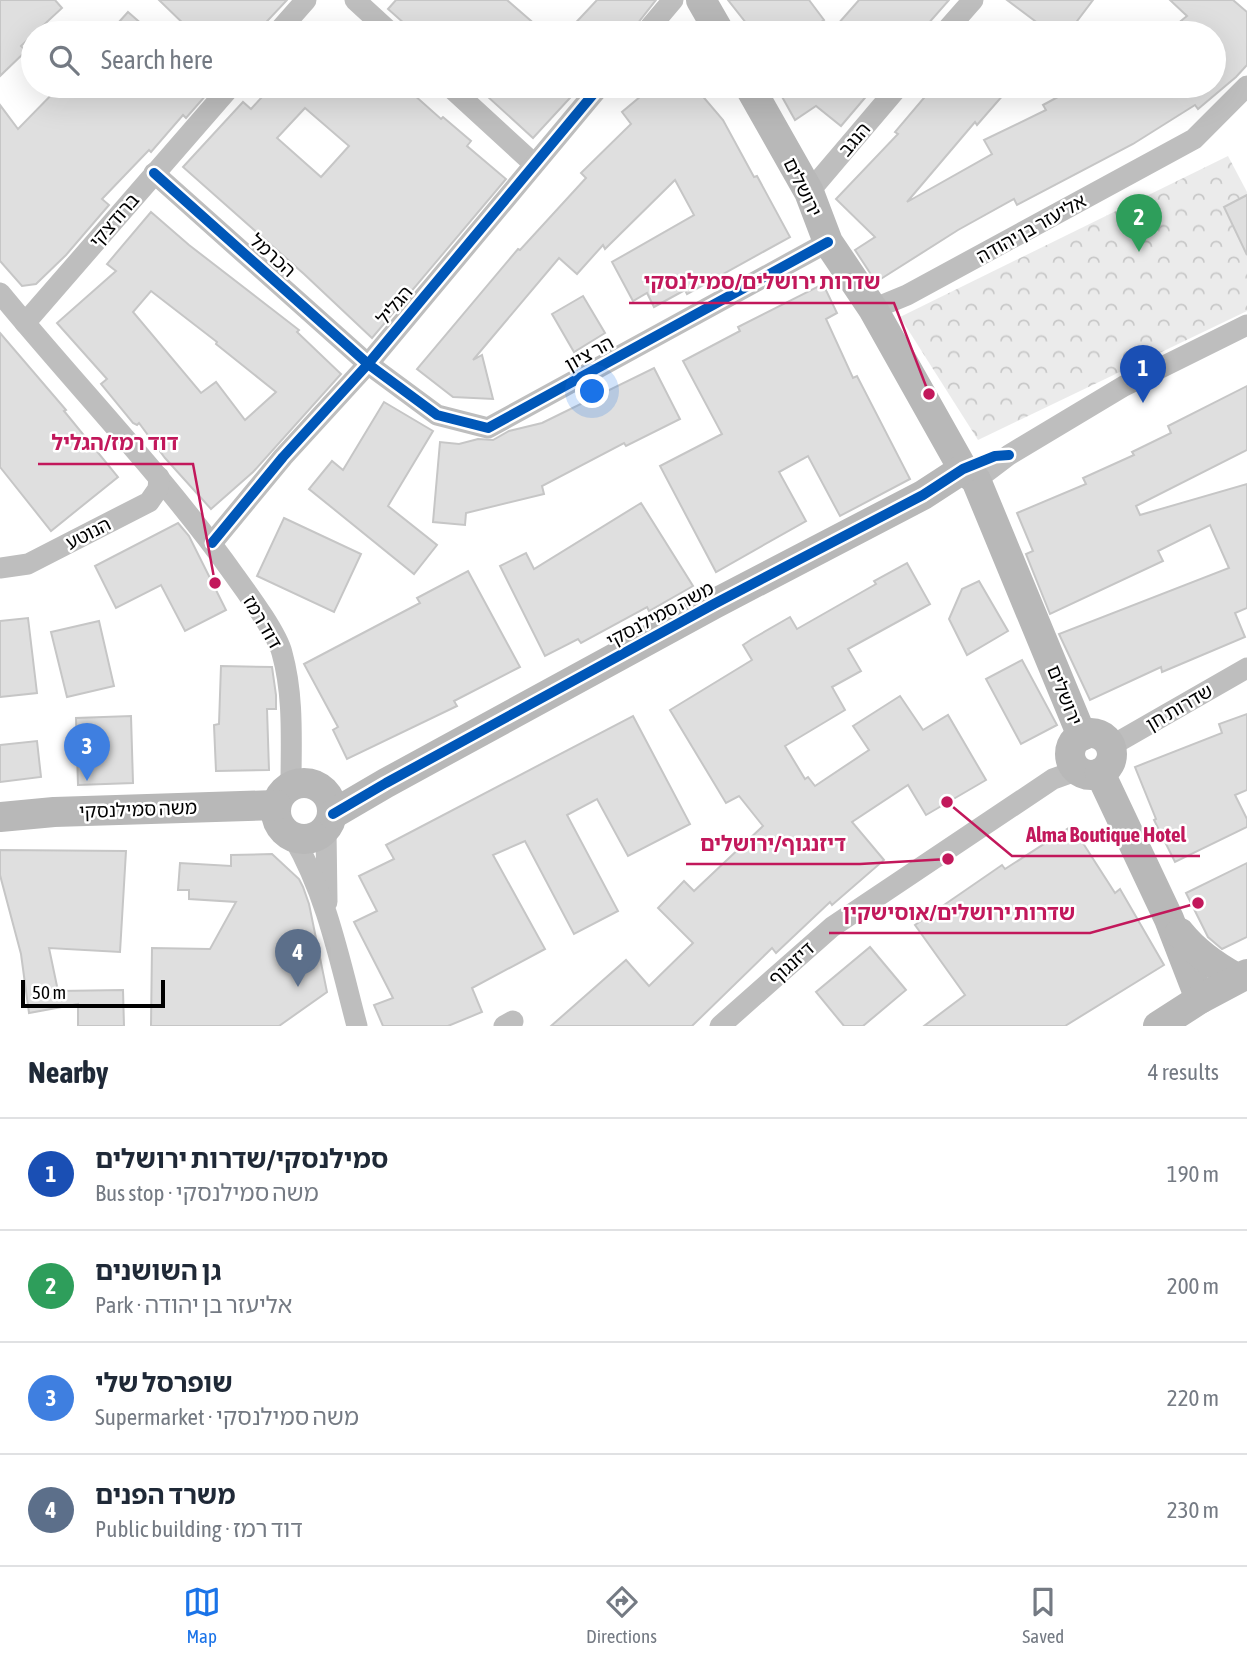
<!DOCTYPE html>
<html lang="en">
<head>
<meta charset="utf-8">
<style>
  body { margin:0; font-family:"Asap Condensed","Noto Sans Hebrew",sans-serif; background:#f2f2f3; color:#1f2937 }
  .scale { position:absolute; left:21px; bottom:18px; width:144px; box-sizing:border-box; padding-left:7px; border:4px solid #000; border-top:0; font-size:19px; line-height:24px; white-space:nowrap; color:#000; -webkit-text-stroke:5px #fff; paint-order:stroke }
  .you { position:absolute; left:593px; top:392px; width:24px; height:24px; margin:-18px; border:5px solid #fff; border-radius:50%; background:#1a73e8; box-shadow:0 0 0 10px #1a73e833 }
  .badge { display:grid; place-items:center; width:46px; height:46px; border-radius:50%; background:#1a73e8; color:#fff; font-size:23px; font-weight:700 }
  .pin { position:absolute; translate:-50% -58px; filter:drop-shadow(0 2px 4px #0008) }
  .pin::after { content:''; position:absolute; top:37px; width:24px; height:21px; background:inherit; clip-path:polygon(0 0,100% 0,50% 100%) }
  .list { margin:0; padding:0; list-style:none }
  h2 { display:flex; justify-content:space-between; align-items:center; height:91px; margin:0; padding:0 28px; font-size:30px }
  h2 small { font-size:23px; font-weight:400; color:#747a83 }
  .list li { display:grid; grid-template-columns:46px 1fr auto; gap:21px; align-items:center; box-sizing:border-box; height:112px; padding:0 28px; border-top:2px solid #e0e1e3 }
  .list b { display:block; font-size:26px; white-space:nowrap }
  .list p { margin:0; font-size:23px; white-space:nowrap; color:#747a83 }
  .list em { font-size:23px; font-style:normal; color:#747a83 }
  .icon { flex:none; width:38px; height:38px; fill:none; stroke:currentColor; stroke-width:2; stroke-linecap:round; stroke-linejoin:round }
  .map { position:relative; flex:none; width:1247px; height:1026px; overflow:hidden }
  .search { position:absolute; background:#fff; box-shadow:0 7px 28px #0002; left:21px; right:21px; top:21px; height:77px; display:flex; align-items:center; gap:18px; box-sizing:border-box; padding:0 24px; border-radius:38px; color:#747a83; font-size:26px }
  .sheet { height:539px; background:#fff }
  nav { display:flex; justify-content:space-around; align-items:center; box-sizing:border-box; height:98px; border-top:2px solid #e0e1e3; background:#fff; font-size:19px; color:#747a83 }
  nav a { display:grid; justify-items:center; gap:4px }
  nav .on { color:#1a73e8 }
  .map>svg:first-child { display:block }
  .park { fill:url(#park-crowns) }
  .building { fill:#dfdfdf; stroke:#c6c6c6; stroke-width:2; fill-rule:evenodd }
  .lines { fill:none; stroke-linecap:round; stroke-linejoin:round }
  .street { stroke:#bebebe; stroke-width:21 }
  .secondary { stroke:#b8b8b8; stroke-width:30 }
  .cycleway-casing { stroke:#fff; stroke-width:15 }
  .cycleway { stroke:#0057b8; stroke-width:10 }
  .labels { text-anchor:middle; stroke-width:5; stroke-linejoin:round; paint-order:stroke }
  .street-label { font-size:19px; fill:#000; stroke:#fff }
  .leader { fill:none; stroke:#c2185b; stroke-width:2.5 }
  .callout-dot { fill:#c2185b; stroke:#fff; stroke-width:2.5 }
  .callout-label { font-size:21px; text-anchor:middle; font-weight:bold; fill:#c2185b; stroke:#fff; stroke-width:5; stroke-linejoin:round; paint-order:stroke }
</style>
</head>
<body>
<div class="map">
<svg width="1247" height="1026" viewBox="0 0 1247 1026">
  <defs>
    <pattern id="park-crowns" width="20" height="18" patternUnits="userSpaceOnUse" patternTransform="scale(1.75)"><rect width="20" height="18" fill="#ebebeb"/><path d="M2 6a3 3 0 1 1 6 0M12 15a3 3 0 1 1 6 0" fill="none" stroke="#c8c8c8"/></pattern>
  </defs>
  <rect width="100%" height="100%" fill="#fff"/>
  <polygon class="park" points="1228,156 1247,192 1247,311 978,440 900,317"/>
  <g class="building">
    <polygon points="0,0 55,0 62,8 21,46 26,51 0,76"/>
    <polygon points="159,0 287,0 256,33 193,33"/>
    <polygon points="396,0 507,0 545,33 415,33 388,9"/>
    <polygon points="597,0 656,0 630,33 566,33"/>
    <polygon points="728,0 809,0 824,20 806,33 754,33"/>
    <polygon points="859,0 949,0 920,33 830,33"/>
    <polygon points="1007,0 1093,0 1068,33 1051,33"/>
    <polygon points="1170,0 1233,0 1247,12 1247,65 1236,77 1198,109 1195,105 1133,144 1017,205 1014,199 958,230 876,282 855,250 875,237 836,199 898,134 895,132 934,86 1011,86 977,125 975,122 907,202 992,154 984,140 1046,110 1043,105 1078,86 1214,86 1214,33 1166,33 1187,16"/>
    <polygon points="128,12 152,33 109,33"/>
    <polygon points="60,86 214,86 186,118 183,115 151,152 149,150 102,199 109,205 66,255 36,284 22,286 0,261 0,105 18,129"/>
    <path d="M 272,86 L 404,86 L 441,119 L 443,117 L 471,141 L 467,146 L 506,179 L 372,338 L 304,274 L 183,167 L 243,102 L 251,109 ZM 305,108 L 349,146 L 321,177 L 277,138 Z"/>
    <polygon points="476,86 581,86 533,138"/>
    <polygon points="653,86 694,86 723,120 754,177 757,176 790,237 687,294 685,290 654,307 647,293 633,301 612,262 694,215 675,180 605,249 603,245 577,274 559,258 473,360 482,355 493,399 453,397 417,369 518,249 520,250 586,178 581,173 631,124 622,112"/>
    <polygon points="776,86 861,86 869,93 841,126 816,106 795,120"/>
    <polygon points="1247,195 1247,255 1224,207"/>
    <path d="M 151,212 L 189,245 L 299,330 L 297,332 L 341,374 L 253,472 L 211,509 L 165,458 L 139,423 L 137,425 L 133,423 L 101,384 L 107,379 L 57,323 L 116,271 L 107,264 ZM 151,291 L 217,342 L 216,344 L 276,392 L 245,420 L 216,382 L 201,393 L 133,312 Z"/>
    <polygon points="823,284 837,313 826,319 853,378 857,376 910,479 840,516 808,456 779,472 806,521 716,572 660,466 722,434 683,361 740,331 738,327"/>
    <polygon points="583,296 605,333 574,352 552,314"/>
    <polygon points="0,333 66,410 64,411 118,477 51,531 0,467"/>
    <polygon points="654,368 680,419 626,446 624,443 542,486 544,494 466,513 465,525 433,522 440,442 459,444 478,439 493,440 509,431 542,423"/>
    <polygon points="1247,386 1247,450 1136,506 1140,515 1247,484 1247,608 1235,613 1245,637 1162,672 1161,667 1090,700 1059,634 1229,568 1210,525 1158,551 1163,561 1050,614 1026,554 1033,551 1017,513 1086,484 1083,478 1134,455 1132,452 1171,433 1168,426"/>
    <polygon points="384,402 433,431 388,506 437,545 414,574 309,489 332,461 343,470"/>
    <polygon points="641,503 693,586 649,611 647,607 581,643 578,639 545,656 500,566 526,553 534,569"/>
    <polygon points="284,518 361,554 334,612 257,576"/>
    <polygon points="178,523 189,536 226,610 185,631 161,585 116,608 95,566"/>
    <polygon points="907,563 930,604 848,649 861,671 832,687 845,710 785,746 805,779 808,777 815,786 869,750 853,726 900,696 923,730 948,715 986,780 926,815 908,785 852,822 884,860 832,905 830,902 776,953 772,948 692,1026 551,1026 626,960 649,986 693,943 658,908 684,881 694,891 763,826 739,796 726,803 670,710 752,660 743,645 752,639 790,617 797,629 876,584 874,581"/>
    <polygon points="468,571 520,667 454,701 457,706 347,759 333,730 338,727 304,664 420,603 417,598"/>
    <polygon points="979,581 1008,631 967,655 949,619 962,589"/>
    <polygon points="28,618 37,693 0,697 0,621"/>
    <polygon points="99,621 114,686 67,697 51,632"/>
    <polygon points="1022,660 1057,725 1021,744 986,679"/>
    <polygon points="221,666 272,667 276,695 276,709 267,709 269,770 216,771 214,725 219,724"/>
    <polygon points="1247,714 1247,790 1235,795 1247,819 1247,827 1175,862 1154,820 1156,819 1135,767 1222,733 1219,724"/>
    <polygon points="131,716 133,783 78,785 76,718"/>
    <polygon points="633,716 690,824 628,856 597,799 567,815 618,911 574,934 525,841 493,855 545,949 472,988 482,1012 448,1026 383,1026 374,1005 393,998 354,922 377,911 359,876 394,859 386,845"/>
    <polygon points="37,741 41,777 0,782 0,745"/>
    <polygon points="1072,826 1115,893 1120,889 1164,965 1065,1026 924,1026 965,995 915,925 1002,865 1005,869"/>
    <polygon points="0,850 126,851 120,952 49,948 58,991 123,990 124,1026 78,1026 78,1004 29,1013 21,954 0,875"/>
    <polygon points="272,854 299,879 303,887 309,904 327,992 279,1026 151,1026 152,948 210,949 236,902 189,899 189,890 178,890 180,863 231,866 231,855"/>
    <polygon points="1247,863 1247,937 1222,949 1208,937 1186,893"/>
    <polygon points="870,947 906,990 863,1026 844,1026 816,992"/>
  </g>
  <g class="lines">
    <g class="street">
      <polyline points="355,0 391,33"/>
      <polyline points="277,33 306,0"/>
      <polyline points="645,33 673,0"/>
      <polyline points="944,33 973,0"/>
      <polyline points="449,86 534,164"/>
      <polyline points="154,173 368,364 437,415 488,428 828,242"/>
      <polyline points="809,192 899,86"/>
      <path d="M 0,293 C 78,388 164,476 235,576 C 248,594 277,633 282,653 C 294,696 291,741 291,785"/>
      <polyline points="873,309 907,295 1194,139 1247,86"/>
      <polyline points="25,323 231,86"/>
      <polyline points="976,480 1009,455 1124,386 1247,325"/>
      <polyline points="212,543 283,457 368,364 600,86"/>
      <polyline points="0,568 28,564 149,502 158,489 159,477"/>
      <polyline points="1111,746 1247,668"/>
      <polyline points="326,830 327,902"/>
      <path d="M 293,837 C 327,895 340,962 357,1026"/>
      <polyline points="504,1026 513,1021"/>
      <polyline points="720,1026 832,927 1053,779 1078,770"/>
    </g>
    <g class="secondary">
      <polyline points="701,0 720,33"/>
      <polyline points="749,86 809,192 828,242 873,309 963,469 976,480 1082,736"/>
      <circle cx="1091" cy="754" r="21"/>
      <polyline points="1100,773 1169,919 1200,999"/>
      <circle cx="304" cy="811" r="28"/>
      <polyline points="333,814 386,783 714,604 923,495 963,469"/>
      <polyline points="0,817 54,812 276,805"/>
      <path d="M 1180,933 C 1196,953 1215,966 1237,978"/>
      <polyline points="1158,1026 1200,999 1247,974"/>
    </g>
    <defs>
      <g id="cycleway">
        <polyline points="154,173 368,364 437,415 488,428 828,242"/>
        <polyline points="212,543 283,457 368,364 600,86"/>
        <polyline points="333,814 386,783 714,604 923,495 963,469 995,456 1009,455"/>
      </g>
    </defs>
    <use href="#cycleway" class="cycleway-casing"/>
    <use href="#cycleway" class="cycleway"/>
  </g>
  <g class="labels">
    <g class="street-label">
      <text transform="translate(854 139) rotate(-50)" y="7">הנגב</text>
      <text transform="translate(803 187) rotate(64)" y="7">ירושלים</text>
      <text transform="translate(114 220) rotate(-49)" y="7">ברודצקי</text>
      <text transform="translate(1031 228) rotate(-29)" y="7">אליעזר בן יהודה</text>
      <text transform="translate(273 255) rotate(42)" y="7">הכרמל</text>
      <text transform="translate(394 305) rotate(-50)" y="7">הגליל</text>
      <text transform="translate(589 353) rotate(-29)" y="7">הר ציון</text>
      <text transform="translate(88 533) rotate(-27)" y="7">הנוטע</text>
      <text transform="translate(660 614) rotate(-28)" y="7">משה סמילנסקי</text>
      <text transform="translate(263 622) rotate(60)" y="7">דוד רמז</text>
      <text transform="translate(1065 695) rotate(68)" y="7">ירושלים</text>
      <text transform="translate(1179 707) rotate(-30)" y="7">שדרות חן</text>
      <text transform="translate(138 809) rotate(-2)" y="7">משה סמילנסקי</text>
      <text transform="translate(791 963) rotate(-42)" y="7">דיזנגוף</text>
    </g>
  </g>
  <path class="leader" d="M929 394L894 303H629M215 583L193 464H38M947 802L1012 856H1200M948 859L860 864H686M1198 903L1090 933H829"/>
  <g class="callout-dot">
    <circle cx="929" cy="394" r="7"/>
    <circle cx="215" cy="583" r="7"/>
    <circle cx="947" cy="802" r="7"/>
    <circle cx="948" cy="859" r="7"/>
    <circle cx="1198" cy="903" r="7"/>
  </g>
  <g class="callout-label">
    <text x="762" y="289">שדרות ירושלים/סמילנסקי</text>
    <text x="115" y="450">דוד רמז/הגליל</text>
    <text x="1106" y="842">Alma Boutique Hotel</text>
    <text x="773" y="851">דיזנגוף/ירושלים</text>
    <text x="959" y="920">שדרות ירושלים/אוסישקין</text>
  </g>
</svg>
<div class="scale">50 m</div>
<div class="you"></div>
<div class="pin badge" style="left:1143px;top:403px;background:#1a4fb4">1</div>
<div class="pin badge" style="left:1139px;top:252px;background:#2e9e5b">2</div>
<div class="pin badge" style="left:87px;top:781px;background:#3f7fe0">3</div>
<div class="pin badge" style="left:298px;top:987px;background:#5c6f8a">4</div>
<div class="search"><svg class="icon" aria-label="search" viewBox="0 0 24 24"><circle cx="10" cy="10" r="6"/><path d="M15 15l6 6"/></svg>Search here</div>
</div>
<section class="sheet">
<h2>Nearby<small>4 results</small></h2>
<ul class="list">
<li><span class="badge" style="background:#1a4fb4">1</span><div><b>סמילנסקי/שדרות ירושלים</b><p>Bus stop · משה סמילנסקי</p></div><em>190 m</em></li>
<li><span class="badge" style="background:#2e9e5b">2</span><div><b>גן השושנים</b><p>Park · אליעזר בן יהודה</p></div><em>200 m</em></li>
<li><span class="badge" style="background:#3f7fe0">3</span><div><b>שופרסל שלי</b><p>Supermarket · משה סמילנסקי</p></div><em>220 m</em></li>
<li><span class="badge" style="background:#5c6f8a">4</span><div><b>משרד הפנים</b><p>Public building · דוד רמז</p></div><em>230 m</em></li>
</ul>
</section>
<nav>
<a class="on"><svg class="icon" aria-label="map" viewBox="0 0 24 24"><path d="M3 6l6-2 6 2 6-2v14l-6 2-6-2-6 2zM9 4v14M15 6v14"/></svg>Map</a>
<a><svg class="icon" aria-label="directions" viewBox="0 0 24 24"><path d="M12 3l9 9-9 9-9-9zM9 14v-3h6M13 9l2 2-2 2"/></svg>Directions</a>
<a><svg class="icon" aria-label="saved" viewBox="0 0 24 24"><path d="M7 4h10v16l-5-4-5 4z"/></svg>Saved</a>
</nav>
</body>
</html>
